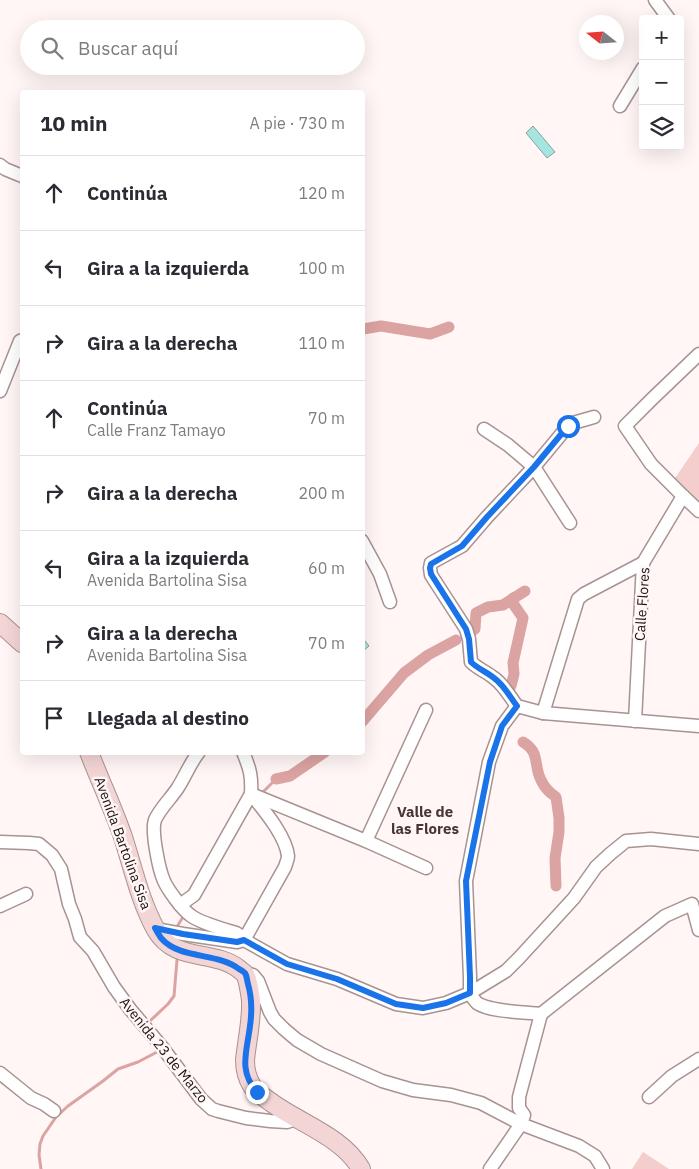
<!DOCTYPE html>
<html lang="es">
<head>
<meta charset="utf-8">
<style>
  body { margin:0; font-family:"IBM Plex Sans",sans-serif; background:#f7f7f7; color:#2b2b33 }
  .controls { position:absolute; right:15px; top:15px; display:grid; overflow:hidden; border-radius:5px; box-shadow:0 5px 20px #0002 }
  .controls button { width:45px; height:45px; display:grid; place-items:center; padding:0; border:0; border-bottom:1px solid #e1e1e2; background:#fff; color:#2b2b33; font:25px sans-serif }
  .compass { position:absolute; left:579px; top:15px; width:45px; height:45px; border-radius:50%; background:#fff; box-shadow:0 5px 20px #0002; rotate:287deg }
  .stop { position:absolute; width:15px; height:15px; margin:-11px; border:4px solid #1a73e8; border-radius:50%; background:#fff }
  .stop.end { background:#1a73e8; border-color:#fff; box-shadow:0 1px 5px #0008 }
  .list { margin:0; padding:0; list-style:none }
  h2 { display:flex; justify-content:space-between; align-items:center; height:65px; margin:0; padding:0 20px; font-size:21px }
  h2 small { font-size:16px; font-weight:400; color:#7c7c81 }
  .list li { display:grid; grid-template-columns:32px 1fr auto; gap:15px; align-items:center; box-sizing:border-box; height:75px; padding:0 20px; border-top:1px solid #e1e1e2 }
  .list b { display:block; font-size:19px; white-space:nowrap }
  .list p { margin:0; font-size:16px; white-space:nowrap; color:#7c7c81 }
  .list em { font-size:16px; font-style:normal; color:#7c7c81 }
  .icon { flex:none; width:28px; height:28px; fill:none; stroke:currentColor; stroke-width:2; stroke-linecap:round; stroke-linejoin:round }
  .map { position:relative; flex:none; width:699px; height:1169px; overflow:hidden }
  .search { position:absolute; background:#fff; box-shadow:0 5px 20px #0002; left:20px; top:20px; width:345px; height:55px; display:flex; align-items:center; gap:12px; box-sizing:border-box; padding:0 18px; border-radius:28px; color:#7c7c81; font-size:19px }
  .panel { position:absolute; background:#fff; box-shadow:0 5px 20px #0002; left:20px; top:90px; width:345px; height:665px; border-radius:5px }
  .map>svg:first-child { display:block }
  .green { fill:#f4cecc }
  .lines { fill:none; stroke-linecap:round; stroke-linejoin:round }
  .stream { stroke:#dba3a2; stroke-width:3 }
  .canal { stroke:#dba3a2; stroke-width:11 }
  .building { fill:#a4e6df; stroke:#8ba09e }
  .street-casing { stroke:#a79392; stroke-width:15 }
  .secondary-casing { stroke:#a79392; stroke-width:20 }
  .street { stroke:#fff; stroke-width:12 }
  .secondary { stroke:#f4d5d5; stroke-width:18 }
  .route { stroke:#1a73e8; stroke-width:6 }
  .labels { text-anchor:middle; stroke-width:5; stroke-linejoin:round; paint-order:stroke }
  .street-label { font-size:14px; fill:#191212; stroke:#fff6f5 }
  .neighbourhood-label { font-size:15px; font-weight:bold; fill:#473635; stroke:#fff6f5 }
</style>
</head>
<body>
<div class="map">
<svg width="699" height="1169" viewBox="0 0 699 1169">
  <rect width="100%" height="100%" fill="#fff6f5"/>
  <g class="green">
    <polygon points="699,443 699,504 671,484"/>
    <polygon points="643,1152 669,1169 632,1169"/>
  </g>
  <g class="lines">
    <g class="stream">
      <polyline points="362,329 363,329"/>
      <polyline points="262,793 276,779"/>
      <polyline points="178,925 183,917"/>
      <polyline points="151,1020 168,1004 174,996 177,960"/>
      <polyline points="41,1169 39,1155 40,1144 43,1136 56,1117 68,1106 103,1081 118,1069 138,1062 157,1052 158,1050"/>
    </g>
    <g class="canal">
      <polyline points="363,329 381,326 430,334 449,327"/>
      <polyline points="472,631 475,629 476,613 488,607 503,605 525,591"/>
      <polyline points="511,686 514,674 513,663 523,618 514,605 513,598"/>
      <polyline points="362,722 404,673 428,655 456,640"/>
      <path d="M 523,742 C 541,753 533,765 541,780 C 544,787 550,793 556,797 L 559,818 L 559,832 L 555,858 L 556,886"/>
      <polyline points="276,779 290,776 325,752"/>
    </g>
  </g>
  <g class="building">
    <polygon points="93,24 100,26 99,29 91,29"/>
    <polygon points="533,126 555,152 547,158 526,133"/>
    <polygon points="362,637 369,646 362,652"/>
  </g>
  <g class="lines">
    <defs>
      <g id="street">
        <polyline points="655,0 669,19"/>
        <polyline points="620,106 643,68"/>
        <polyline points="0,165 5,169 22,176"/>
        <polyline points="699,354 652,399 625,426 651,464 683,496 699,511"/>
        <polyline points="0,391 20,341 22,340"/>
        <path d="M 594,417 L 573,423 L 568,426 L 534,467 L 487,517 L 462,546 L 431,563 L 430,568 L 431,575 L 466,629 L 469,639 L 471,662 C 478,669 487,672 494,678 C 504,685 510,697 517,706 L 543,713 L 699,726"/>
        <polyline points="484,429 508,445 534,467 570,523"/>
        <polyline points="362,541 380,574 390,602"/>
        <polyline points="543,713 578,599 584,594 643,563"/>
        <polyline points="635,721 643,563 683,496"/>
        <path d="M 199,752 C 190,763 185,777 177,789 C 171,798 159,810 155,820 C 151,831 159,870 164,881 C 168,890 182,909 190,915 C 200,923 223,929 236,933 L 241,936 L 244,940 L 287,964 L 337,979 L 396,1004 L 423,1008 L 446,1003 L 470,993 L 506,971 L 519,958 L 574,898 L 596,867 L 610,854 L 626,841 L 651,839 L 699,844"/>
        <polyline points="251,794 366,841 426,868"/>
        <polyline points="366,841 426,710"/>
        <polyline points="0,842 29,843 39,844 52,855 61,869 69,904 75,919 80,937 93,951 114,987 130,1009 162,1047 201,1099 212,1109 218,1111 246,1118 270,1121 287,1122 296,1119"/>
        <path d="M 180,905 L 194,895 L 251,794 C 252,776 250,769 243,752"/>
        <polyline points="0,906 26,894"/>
        <polyline points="155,929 183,934 237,942 244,940"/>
        <path d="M 244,940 L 285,867 C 286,863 288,860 288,856 C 286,836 263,809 251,794"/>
        <polyline points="245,973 253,975 258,981 270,1012 274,1019 284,1029 297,1040 321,1054 382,1081 413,1090 451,1095 481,1103 521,1124 579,1146 595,1156 603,1169"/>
        <polyline points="470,993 470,977 466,881 489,762 502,726 517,706"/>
        <path d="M 470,993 C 472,997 474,1000 477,1003 C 490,1012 525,1012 541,1014"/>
        <polyline points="0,1073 31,1098 44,1104 54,1111"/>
        <polyline points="649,1097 672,1076 699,1059"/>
        <polyline points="490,1169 521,1124 524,1115 519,1108 519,1097 541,1014 665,916 692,904 699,930"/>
      </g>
      <g id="secondary">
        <polyline points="0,623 22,643"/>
        <path d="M 89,752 C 100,781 113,808 123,837 C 133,868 140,901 156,930 C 175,963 214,949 239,969 C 240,970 244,973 245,974 C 248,979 250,993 251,1000 C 252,1020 247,1040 245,1060 C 245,1069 247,1078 252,1086 C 257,1093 265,1098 272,1103 C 301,1124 343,1137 361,1169"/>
      </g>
    </defs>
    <use href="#street" class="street-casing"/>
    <use href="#secondary" class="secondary-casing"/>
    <use href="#street" class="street"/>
    <use href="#secondary" class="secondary"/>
  </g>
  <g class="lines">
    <path class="route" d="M 257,1092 C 238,1071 247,1051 250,1026 C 252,1012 252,998 248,984 C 247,981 247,976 245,973 C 243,971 241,970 239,969 C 217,952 180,960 161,938 C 159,935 157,932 155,928 L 183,934 L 237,942 L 244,940 L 287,964 L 337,979 L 396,1004 L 423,1008 L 446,1003 L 470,993 L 470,977 L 466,881 L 490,762 L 502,726 L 517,706 C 510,697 504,685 494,678 C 487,672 478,669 471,662 L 469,639 L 466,629 L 431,574 L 430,568 L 431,564 L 462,546 L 487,517 L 534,467 L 568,426"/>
  </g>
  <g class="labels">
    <g class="street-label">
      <text transform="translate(642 604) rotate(-86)" y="5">Calle Flores</text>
      <text transform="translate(123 843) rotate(70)" y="5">Avenida Bartolina Sisa</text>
      <text transform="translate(164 1050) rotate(51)" y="5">Avenida 23 de Marzo</text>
    </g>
    <g class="neighbourhood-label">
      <text x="425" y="817">Valle de<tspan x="425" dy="17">las Flores</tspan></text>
    </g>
  </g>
</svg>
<div class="controls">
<button>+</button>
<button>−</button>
<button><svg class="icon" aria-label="layers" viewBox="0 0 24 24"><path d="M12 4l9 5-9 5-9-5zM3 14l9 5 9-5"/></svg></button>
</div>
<svg class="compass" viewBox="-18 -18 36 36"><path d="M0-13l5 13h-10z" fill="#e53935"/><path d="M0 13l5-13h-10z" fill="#7c7c81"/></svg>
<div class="stop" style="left:568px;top:426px"></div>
<div class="stop end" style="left:257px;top:1092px"></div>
<div class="search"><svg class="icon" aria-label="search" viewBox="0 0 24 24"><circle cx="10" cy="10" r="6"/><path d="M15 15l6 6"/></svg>Buscar aquí</div>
<section class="panel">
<h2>10 min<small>A pie · 730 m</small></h2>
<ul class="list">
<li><svg class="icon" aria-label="ahead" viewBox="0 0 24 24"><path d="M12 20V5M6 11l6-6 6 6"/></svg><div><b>Continúa</b></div><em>120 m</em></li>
<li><svg class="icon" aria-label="left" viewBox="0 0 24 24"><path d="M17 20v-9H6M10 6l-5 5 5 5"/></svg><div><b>Gira a la izquierda</b></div><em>100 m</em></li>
<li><svg class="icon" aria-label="right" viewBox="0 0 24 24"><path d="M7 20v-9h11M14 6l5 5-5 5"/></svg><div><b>Gira a la derecha</b></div><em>110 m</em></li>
<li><svg class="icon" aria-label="ahead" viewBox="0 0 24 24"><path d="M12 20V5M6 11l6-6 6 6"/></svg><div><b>Continúa</b><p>Calle Franz Tamayo</p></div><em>70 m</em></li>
<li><svg class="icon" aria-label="right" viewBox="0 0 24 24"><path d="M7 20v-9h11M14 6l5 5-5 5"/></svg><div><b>Gira a la derecha</b></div><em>200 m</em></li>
<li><svg class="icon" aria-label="left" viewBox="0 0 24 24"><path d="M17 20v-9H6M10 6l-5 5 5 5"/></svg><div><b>Gira a la izquierda</b><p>Avenida Bartolina Sisa</p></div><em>60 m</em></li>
<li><svg class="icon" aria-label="right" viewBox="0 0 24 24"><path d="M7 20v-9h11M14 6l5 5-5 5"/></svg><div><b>Gira a la derecha</b><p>Avenida Bartolina Sisa</p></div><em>70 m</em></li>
<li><svg class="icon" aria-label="arrive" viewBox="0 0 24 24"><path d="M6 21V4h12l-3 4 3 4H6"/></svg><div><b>Llegada al destino</b></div></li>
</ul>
</section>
</div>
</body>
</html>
